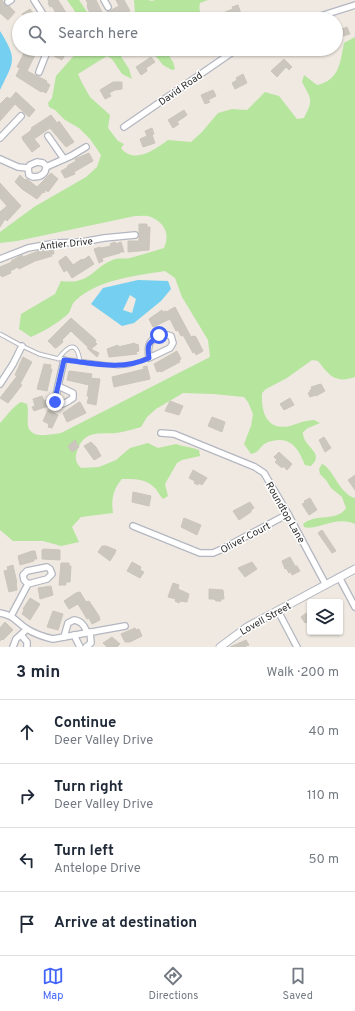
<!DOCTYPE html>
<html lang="en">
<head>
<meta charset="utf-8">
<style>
  body { margin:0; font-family:Overpass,sans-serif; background:#f6f6f7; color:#1f2937 }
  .controls { position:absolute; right:12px; bottom:12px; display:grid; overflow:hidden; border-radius:4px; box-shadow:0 1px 3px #0004 }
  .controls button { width:36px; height:36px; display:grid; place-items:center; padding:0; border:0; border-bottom:1px solid #e0e1e3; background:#fff; color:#1f2937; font:20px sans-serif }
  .stop { position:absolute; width:12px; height:12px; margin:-9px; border:3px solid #4264fb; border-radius:50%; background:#fff }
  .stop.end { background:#4264fb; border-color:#fff; box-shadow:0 1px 4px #0008 }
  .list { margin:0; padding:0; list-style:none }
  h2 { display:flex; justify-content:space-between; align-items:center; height:52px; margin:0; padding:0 16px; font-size:17px }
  h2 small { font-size:13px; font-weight:400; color:#747a83 }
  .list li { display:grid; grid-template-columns:26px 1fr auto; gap:12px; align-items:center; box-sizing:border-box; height:64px; padding:0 16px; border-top:1px solid #e0e1e3 }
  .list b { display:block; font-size:15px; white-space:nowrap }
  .list p { margin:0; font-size:13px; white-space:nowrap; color:#747a83 }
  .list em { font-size:13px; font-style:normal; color:#747a83 }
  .icon { flex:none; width:22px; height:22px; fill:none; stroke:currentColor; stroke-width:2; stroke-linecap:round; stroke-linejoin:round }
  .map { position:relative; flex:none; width:355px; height:647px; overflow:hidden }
  .search { position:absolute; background:#fff; box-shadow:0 1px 3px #0004; left:12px; right:12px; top:12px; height:44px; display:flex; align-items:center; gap:10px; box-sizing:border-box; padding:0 14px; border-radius:22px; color:#747a83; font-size:15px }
  .sheet { height:308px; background:#fff }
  nav { display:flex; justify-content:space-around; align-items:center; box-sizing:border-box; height:56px; border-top:1px solid #e0e1e3; background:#fff; font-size:11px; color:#747a83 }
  nav a { display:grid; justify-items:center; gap:2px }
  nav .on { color:#4264fb }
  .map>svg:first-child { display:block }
  .green { fill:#b6e59e }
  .water { fill:#75cff0; fill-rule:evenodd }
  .building { fill:#cbc7bf; stroke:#cbc5ba }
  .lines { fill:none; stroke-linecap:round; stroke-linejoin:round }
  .service-casing { stroke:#b4b7c1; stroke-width:5 }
  .minor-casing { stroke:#b4b7c1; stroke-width:8 }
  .tertiary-casing { stroke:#b4b7c1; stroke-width:9 }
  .service { stroke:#fff; stroke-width:3 }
  .minor { stroke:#fff; stroke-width:5.5 }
  .tertiary { stroke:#fff; stroke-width:7 }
  .route { stroke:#4264fb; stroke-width:5 }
  .labels { text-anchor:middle; stroke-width:3; stroke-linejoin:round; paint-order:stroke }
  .street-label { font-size:10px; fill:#2e2e2e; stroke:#fff }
</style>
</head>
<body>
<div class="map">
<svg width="355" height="647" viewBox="0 0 355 647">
  <rect width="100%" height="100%" fill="#efe9e1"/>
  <g class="green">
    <polygon points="67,0 79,0 92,19 78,19 74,10"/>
    <path d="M 134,0 L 148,0 L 152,1 L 155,0 L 208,0 L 200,3 C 198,10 201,15 206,19 L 196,19 L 190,12 L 179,19 L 129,19 L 135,14 Z"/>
    <path d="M 355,37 L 355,377 C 335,384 329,375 318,361 L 312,360 L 287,378 L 266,389 L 262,393 C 261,413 267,431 290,426 C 294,425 298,423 302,422 C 306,421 310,420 314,420 L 320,423 L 308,428 L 303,432 C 302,447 326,452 311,466 L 305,465 C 300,453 294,439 278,440 C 273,441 269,441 266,443 C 259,447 260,452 251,454 L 244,444 L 251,426 L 253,414 L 248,402 L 244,397 L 213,394 L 183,393 L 156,409 L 147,417 L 141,427 C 133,429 124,432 116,433 C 98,434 84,430 77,451 C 75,458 75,462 81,468 L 99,467 L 116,460 L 130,448 L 148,443 L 158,448 L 176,444 C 184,447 192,447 199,450 L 200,456 L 182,460 L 177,463 L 165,484 L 168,496 L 163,499 C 160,496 158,492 156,489 C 146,478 134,479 122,479 C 113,489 111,500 113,513 L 81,517 L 72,527 L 79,542 L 61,546 L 43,541 L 13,541 L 0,530 L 0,423 C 7,416 12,407 21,402 L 27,404 C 29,412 27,418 28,426 C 31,440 52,434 61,433 L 210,357 L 208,340 L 182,297 L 175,278 L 165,271 C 134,276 99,279 75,301 C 71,305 71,311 68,314 C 57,324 44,331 31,337 L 19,329 L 21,314 L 55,294 L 61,281 C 92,285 92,267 115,259 C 120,258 125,259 130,258 C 142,255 153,251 164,248 C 170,234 165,223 151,217 C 147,215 140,216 135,216 L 17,241 L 0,243 L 0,232 L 34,207 L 86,177 L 97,167 L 101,155 L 90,139 L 79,128 L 65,120 L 55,110 L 49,107 L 48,103 L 52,98 L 56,76 L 78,51 L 78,49 L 125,49 L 119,53 L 129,69 L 132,79 L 122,74 L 112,59 L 107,56 L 78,74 L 82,83 L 90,97 L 110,115 L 108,128 L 118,141 L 124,144 L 121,148 C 134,165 156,149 168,140 L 191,142 L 202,132 L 218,113 L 232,109 L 247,110 L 265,92 L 279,96 L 297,119 L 304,118 C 313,100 312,100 302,82 L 304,75 L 317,85 C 340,80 340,62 344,43 Z"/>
    <polygon points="150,49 165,49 173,62 175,69 172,70 163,65"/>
    <path d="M 322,464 C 332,467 340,495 355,498 L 355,524 C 337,515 316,531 304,527 L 303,524 C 315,513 338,522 346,508 L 342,497 L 331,488 L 326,480 L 320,474 L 319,469 Z"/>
  </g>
  <g class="water">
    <path d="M 0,31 C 18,60 14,61 0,90 Z"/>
    <path d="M 138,280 L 168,281 L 171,289 L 161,301 L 134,323 L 122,326 L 91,304 L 103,288 ZM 130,295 L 136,299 L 132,313 L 123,310 Z"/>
  </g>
  <g class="building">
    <polygon points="0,0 2,0 6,6 9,6 15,12 8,20 0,13"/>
    <polygon points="48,0 58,0 67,14 68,13 71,19 59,19 52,6 50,7 48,3 49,2"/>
    <polygon points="86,0 96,0 103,14 119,6 116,0 124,0 130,11 117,19 93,19 88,9 87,5 88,4"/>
    <polygon points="238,5 241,14 227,18 225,12 233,9 232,7"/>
    <polygon points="30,9 33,13 37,19 25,19 22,14"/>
    <polygon points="347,27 350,34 336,38 336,31"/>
    <polygon points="26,49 38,49 27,71 47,81 46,82 50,85 46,93 42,91 41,92 16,76 20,68 17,67"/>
    <polygon points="58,49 71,49 68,54 66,53 62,60 54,56"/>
    <polygon points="151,57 155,62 146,68 147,71 141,75 136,67"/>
    <polygon points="284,59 292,67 289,70 286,67 277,77 271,71"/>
    <polygon points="243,74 247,83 235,89 232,83 237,80 236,78"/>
    <polygon points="113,82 122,82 122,89 115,90 109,93 111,96 105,99 100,90"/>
    <polygon points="213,90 216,96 208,100 210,102 205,104 201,95"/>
    <polygon points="16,92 35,110 29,117 15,104 0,121 0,104 7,97 10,99"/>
    <polygon points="184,110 187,115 177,122 179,124 173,128 168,120"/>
    <polygon points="51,115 57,123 59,121 74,142 66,147 50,128 34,139 40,146 32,152 23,140 22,137 29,132 32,129 31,128"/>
    <polygon points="152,128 154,134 152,135 155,143 143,147 140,139 147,136 145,131"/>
    <polygon points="89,153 93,161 74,172 75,174 65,178 61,171 68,167 67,166 76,161 75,159"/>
    <polygon points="51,173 58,179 48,192 46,190 44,193 43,192 37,199 22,189 15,182 20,175 25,180 27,179 37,187"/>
    <polygon points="0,183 21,206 7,221 5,219 0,227 0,212 7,206 0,198"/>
    <polygon points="139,224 147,224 147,227 150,227 149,250 128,252 128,241 139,241"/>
    <polygon points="115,242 116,244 121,242 124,252 120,252 120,253 102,258 103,261 99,263 94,249 100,247 101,248 111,246 110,244"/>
    <polygon points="53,248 54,254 51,254 52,256 35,261 19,269 18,267 10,271 11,273 2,277 1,275 0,276 0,267 12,262 11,261 22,255 23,257 41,250"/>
    <polygon points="66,256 73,265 82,259 83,260 89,256 94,264 72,278 67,270 64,272 59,263 59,261"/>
    <polygon points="175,307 191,337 194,336 196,337 203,351 196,355 195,352 193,353 183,335 181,336 178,330 176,331 170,319 153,327 149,319 162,310 163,312 166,311 166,312"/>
    <polygon points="71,318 96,340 95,342 97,344 91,349 99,353 97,357 87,348 89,348 71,331 62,340 63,342 56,348 55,348 48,341"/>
    <polygon points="135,343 135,345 138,344 139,351 136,352 137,354 109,357 107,349 118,345 118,347"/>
    <polygon points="177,351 181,359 179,360 180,362 161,372 160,371 157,372 154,364"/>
    <polygon points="23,357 32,362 20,384 22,385 8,403 0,398 17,376 15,375"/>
    <polygon points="44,364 51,365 50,369 52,369 47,391 37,389"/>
    <polygon points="147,366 150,379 114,387 112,377 144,369 143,367"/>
    <polygon points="69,371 92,374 91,378 100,379 96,405 87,403 89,396 87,396 89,385 67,380"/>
    <polygon points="321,384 325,391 316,396 316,395 310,397 308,393 310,392 310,390 312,389 311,387"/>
    <polygon points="42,396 44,401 46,400 48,406 34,411 32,407 35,406 33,399"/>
    <polygon points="290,398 294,405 284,410 280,404"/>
    <polygon points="170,401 183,406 179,415 165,411"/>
    <polygon points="79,402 80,402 86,413 67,422 63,413"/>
    <polygon points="48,410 58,415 52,428 48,427 49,424 43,421"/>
    <polygon points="212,417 225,422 222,432 208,426"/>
    <polygon points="324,437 331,448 325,452 319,440"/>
    <polygon points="75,440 79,447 72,452 68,446"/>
    <polygon points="91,442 96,447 101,456 94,460 84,446"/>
    <polygon points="279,452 292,464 287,470 283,466 282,468 275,462 277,460 274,457"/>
    <polygon points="193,470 207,478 202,485 199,483 198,485 194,483 195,481 189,478"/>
    <polygon points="355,475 355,490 348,480"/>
    <polygon points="133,492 151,496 149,506 132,502"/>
    <polygon points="310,498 317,510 309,515 302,504 305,503 304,501"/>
    <polygon points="250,502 254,508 251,510 251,512 239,520 233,511"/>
    <polygon points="184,518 201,525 197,535 181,527"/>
    <polygon points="322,530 336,551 332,553 318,533"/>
    <polygon points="102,546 106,546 116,550 115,553 110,561 98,552"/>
    <polygon points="44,549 60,550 60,560 42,559 42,550"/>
    <polygon points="32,551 35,551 37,559 34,559 34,561 20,565 18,556"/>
    <polygon points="290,557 295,566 297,566 300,571 292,575 291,572 289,573 286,568 285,569 282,561"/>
    <polygon points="132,562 141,567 140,570 144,572 140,578 127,571"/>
    <polygon points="252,562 257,569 245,577 238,568"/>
    <polygon points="61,563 69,563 69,566 71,566 70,582 66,582 66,585 59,585"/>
    <polygon points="13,565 17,583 16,583 17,590 9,592 4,571 8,570 7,567"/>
    <polygon points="173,583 179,585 178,589 189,594 187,602 180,601 179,603 175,601 176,599 168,597"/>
    <polygon points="51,586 53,595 40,599 38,588"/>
    <polygon points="209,589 223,590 224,599 221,599 221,601 216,601 214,599 209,599"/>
    <polygon points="80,592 86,602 89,601 99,616 100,620 92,624 89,618 87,619 78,604 69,609 64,601 76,593"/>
    <polygon points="30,598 40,604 30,620 22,614 24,610 23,609"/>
    <polygon points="53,611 63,614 58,630 47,627"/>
    <polygon points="306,613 307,615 310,613 310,620 305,623 301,617"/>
    <polygon points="5,622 13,630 3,640 2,639 0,641 0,628"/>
    <polygon points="135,628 136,630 139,629 142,636 130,642 125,642 121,634"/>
    <polygon points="112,637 120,644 117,647 107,647 103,643"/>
    <polygon points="246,640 249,645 244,647 230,647"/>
  </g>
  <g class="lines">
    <defs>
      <g id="service">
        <polyline points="0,334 22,346 39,354 55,358 118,366 129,365 149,358"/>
        <path d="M 58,359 C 68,346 77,339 80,362"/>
      </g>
      <g id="minor">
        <polyline points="34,0 46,19"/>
        <polyline points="104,0 108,7"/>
        <polyline points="8,2 11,0"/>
        <polyline points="311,19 355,5"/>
        <polyline points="39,72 48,49"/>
        <polyline points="124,127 237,49"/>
        <polyline points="48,136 64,159"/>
        <polyline points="0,138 21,116"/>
        <polyline points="0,159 18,167 28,168"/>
        <path d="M 37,162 L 43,163 L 46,166 C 46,174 41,177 33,177 L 29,175 L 28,168 L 30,165 Z"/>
        <polyline points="46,167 71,156 86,147"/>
        <polyline points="0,259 28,248 56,243 82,242 104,238 135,235"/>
        <path d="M 164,334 L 171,336 L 173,343 L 170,348 L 149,358 C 147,345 149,338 164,334 Z"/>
        <polyline points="0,384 13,364 22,346"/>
        <path d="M 58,386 L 73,393 L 73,398 C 67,402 62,407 55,402 Z"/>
        <polyline points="58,386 64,360"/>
        <polyline points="161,433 174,434 255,467 264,473 288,514 326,585"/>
        <polyline points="133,526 200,553 213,553 220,550 288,514"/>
        <polyline points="339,577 355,607"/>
        <polyline points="278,611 297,647"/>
        <path d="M 0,613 C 15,616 15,621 27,629 C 35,634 44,637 53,639 L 125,626"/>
        <polyline points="11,616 28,584 47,579 52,574 50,569 47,567 27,571 23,575 24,580 28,584"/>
        <polyline points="21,635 27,642 27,647"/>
        <polyline points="74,635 80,647"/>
        <path d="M 64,637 L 68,623 L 74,620 C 81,621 84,625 87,632"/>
        <polyline points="13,647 16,639 27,629"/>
        <polyline points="86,647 91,643 90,632"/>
      </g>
      <polyline id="tertiary" points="220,647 247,627 355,569"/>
    </defs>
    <use href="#service" class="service-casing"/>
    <use href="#minor" class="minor-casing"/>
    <use href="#tertiary" class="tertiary-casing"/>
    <use href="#service" class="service"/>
    <use href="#minor" class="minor"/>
    <use href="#tertiary" class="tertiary"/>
  </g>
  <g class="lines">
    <path class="route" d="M 55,402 L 55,399 L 64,360 C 92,363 122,371 149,358 C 147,344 148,344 159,335"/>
  </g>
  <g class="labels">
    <g class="street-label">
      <text transform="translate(180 88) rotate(-35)" y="4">David Road</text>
      <text transform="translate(66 243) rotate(-6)" y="4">Antler Drive</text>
      <text transform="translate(286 512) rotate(60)" y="4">Roundtop Lane</text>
      <text transform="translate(245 537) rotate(-28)" y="4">Oliver Court</text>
      <text transform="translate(265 618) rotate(-29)" y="4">Lovell Street</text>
    </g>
  </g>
</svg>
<div class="controls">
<button><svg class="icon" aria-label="layers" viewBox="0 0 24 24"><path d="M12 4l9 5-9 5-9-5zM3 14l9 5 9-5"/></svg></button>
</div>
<div class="stop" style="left:159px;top:335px"></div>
<div class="stop end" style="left:55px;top:402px"></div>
<div class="search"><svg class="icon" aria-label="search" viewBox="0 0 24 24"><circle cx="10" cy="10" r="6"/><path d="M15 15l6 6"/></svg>Search here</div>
</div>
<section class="sheet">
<h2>3 min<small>Walk · 200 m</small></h2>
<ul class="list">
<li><svg class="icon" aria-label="ahead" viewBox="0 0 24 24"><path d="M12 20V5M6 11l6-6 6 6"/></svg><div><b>Continue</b><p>Deer Valley Drive</p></div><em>40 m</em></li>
<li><svg class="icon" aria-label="right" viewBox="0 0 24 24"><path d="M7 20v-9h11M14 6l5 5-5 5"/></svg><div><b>Turn right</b><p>Deer Valley Drive</p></div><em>110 m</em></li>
<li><svg class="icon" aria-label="left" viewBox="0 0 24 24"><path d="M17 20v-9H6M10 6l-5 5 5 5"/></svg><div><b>Turn left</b><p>Antelope Drive</p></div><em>50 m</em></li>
<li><svg class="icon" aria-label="arrive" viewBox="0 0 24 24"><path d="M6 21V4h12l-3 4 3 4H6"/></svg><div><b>Arrive at destination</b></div></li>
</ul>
</section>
<nav>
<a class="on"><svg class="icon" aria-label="map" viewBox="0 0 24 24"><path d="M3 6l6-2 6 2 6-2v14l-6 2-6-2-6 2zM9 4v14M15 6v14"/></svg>Map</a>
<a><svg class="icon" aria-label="directions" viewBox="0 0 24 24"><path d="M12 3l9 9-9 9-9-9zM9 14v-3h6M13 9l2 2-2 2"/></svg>Directions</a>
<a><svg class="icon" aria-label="saved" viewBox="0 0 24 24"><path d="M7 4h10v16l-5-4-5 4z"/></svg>Saved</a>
</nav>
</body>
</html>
